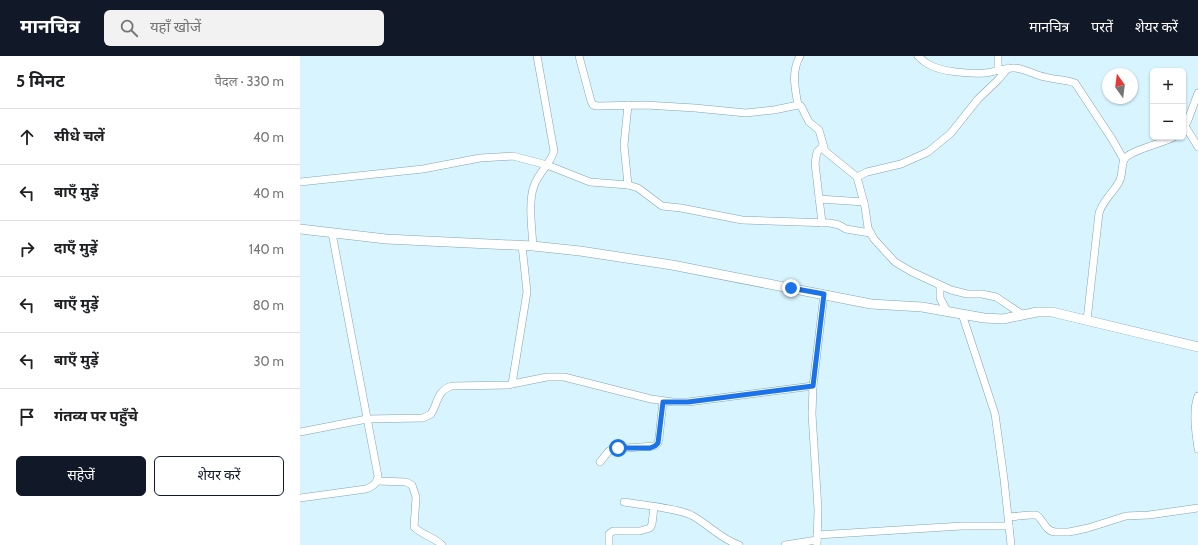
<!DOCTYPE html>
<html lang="hi">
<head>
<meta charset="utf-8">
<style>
  body { margin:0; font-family:Cabin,"Noto Sans Devanagari",sans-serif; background:#f2f2f2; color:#202124 }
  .controls { position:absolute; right:12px; top:12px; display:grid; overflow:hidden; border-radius:6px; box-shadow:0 1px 3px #0004 }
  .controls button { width:36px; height:36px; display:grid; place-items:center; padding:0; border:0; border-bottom:1px solid #e0e0e0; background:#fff; color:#202124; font:20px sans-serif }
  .compass { position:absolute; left:802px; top:12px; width:36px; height:36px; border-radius:50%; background:#fff; box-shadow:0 1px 3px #0004; rotate:346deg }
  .stop { position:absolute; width:12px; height:12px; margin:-9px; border:3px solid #1a73e8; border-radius:50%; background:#fff }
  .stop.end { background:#1a73e8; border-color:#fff; box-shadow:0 1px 4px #0008 }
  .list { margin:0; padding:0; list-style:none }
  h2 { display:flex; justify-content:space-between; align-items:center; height:52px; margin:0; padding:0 16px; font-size:17px }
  h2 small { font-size:13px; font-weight:400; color:#757577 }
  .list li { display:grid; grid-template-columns:26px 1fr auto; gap:12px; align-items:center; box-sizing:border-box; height:56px; padding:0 16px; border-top:1px solid #e0e0e0 }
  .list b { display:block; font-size:15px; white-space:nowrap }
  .list em { font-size:13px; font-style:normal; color:#757577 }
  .actions { display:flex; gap:8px; padding:12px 16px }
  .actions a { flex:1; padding:9px 0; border:1px solid #111827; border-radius:6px; text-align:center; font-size:14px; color:#111827 }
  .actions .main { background:#111827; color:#fff }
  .icon { flex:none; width:22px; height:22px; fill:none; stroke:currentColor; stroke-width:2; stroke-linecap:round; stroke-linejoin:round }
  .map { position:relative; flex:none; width:898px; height:489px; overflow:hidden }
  header { display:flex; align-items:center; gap:24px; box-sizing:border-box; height:56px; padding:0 20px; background:#111827; color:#fff }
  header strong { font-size:19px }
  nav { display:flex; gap:22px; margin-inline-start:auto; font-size:14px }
  .search { width:280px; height:36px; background:#f2f2f2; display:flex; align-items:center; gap:10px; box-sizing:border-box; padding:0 14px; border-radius:6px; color:#757577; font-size:15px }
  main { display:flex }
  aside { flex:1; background:#fff }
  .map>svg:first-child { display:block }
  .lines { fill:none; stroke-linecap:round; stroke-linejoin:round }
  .minor-casing { stroke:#82a5b1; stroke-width:8 }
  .tertiary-casing { stroke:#82a5b1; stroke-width:10 }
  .minor { stroke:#fff; stroke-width:7 }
  .tertiary { stroke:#fff; stroke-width:9 }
  .route { stroke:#1a73e8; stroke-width:5 }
</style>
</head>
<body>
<header>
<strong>मानचित्र</strong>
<div class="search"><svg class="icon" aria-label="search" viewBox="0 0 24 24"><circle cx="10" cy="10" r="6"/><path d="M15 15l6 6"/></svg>यहाँ खोजें</div>
<nav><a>मानचित्र</a><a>परतें</a><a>शेयर करें</a></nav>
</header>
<main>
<aside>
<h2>5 मिनट<small>पैदल · 330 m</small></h2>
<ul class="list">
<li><svg class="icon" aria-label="ahead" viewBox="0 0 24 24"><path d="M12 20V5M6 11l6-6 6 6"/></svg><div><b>सीधे चलें</b></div><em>40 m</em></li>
<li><svg class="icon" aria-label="left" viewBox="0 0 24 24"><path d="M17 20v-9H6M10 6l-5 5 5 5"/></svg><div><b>बाएँ मुड़ें</b></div><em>40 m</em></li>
<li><svg class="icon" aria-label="right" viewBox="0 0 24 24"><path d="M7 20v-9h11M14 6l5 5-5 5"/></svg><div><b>दाएँ मुड़ें</b></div><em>140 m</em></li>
<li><svg class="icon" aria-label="left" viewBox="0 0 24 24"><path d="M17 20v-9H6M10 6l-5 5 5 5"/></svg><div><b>बाएँ मुड़ें</b></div><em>80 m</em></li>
<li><svg class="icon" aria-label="left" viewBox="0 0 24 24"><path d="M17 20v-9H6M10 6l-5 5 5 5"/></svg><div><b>बाएँ मुड़ें</b></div><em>30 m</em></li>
<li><svg class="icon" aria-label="arrive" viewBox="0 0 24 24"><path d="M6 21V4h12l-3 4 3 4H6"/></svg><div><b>गंतव्य पर पहुँचे</b></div></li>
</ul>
<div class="actions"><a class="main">सहेजें</a><a>शेयर करें</a></div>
</aside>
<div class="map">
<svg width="898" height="489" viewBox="0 0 898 489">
  <rect width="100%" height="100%" fill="#d7f4ff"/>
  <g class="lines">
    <defs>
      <g id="minor">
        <polyline points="279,0 291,45 293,49 297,50 345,49 395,52 446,57 474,54 498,49 501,50 509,66 519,74 525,95 557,121 565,151 568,172 574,183 595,206 612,216 651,234 667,238 682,238 696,241 723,259"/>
        <path d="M 618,0 C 621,3 624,6 628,8 C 640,16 671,18 685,17 C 696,16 705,11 715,12 C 726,13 735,19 745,21 C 755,24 765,23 775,27 L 812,83 L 824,104"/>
        <polyline points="698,14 698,0"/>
        <path d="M 498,49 C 495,32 491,16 500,0"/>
        <polyline points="885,70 898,91"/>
        <polyline points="883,73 888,64 898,37"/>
        <polyline points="557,121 567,116 601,108 628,96 651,77 678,43 698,24 708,12"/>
        <polyline points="0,126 123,113 180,102 213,100 247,109 290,126 328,129 338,132 362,150 381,152 442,164 530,167 539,169 546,173 570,177"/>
        <polyline points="328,129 324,89 328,49"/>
        <polyline points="519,143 564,146"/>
        <polyline points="522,167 515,107 517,96 523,90"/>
        <path d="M 233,190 C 232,173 228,146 234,130 C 238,117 250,109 254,95 L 237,0"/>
        <polyline points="640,230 640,242 647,255"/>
        <polyline points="662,258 695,358 704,423 711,489"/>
        <path d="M 787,264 L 799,157 C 803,144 813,137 819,126 C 823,119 821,111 824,104 C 827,95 864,87 874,81"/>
        <polyline points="212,328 247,321 264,321 351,343 373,346 388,346 513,330"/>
        <path d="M 898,340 C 892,356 896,377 898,393"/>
        <path d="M 0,376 L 67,363 L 123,362 L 131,358 C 138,347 137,334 152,330 L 209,329 L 212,328 L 227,236 L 222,189"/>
        <polyline points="300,406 308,396 312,393 355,390 358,387 359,382 363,345"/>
        <path d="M 77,425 L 106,426 L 112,429 L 116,441 L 114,471 C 122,479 134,481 142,489"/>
        <path d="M 0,442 L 66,433 C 73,430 77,428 78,420 L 32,177"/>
        <path d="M 324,446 C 341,449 377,452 391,459 C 408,468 421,483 439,489"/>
        <polyline points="709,461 730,459 736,459 739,461 747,472 751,475 755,476 769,476 788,472 826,460 849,459 898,452"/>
        <polyline points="517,479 662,470 709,470"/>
        <polyline points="309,489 309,478 313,475 340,475 350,472 352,468 354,451"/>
        <polyline points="485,489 517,484"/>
        <polyline points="517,489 518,453 512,358 513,330 524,238"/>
      </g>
      <polyline id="tertiary" points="0,173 86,183 233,190 280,195 372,209 571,248 622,251 684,262 703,263 737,256 752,256 898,291"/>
    </defs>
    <use href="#minor" class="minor-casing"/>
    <use href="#tertiary" class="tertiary-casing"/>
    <use href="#minor" class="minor"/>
    <use href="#tertiary" class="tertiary"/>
  </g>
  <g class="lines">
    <polyline class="route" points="318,392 350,392 355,390 358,387 363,346 388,346 513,330 524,238 491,232"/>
  </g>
</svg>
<div class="controls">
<button>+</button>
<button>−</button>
</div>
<svg class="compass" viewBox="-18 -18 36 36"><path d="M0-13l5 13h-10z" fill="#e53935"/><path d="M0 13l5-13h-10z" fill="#757577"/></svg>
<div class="stop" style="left:318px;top:392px"></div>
<div class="stop end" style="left:491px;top:232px"></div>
</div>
</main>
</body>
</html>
